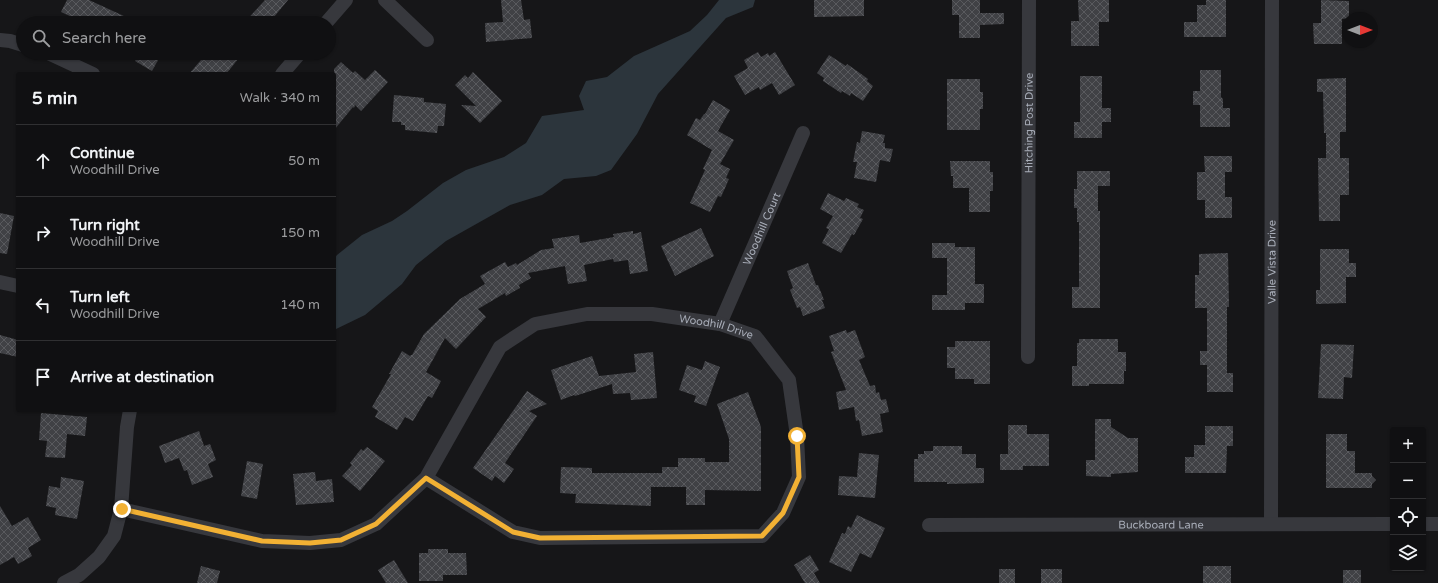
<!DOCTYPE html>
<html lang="en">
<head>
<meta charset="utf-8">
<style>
  body { margin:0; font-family:"Varela Round",sans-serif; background:#1e1e20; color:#f1f3f6 }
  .controls { position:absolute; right:12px; bottom:12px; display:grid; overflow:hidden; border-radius:4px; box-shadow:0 1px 3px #0004 }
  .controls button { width:36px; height:36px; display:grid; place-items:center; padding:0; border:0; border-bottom:1px solid #303032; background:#101012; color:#f1f3f6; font:20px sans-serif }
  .compass { position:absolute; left:1342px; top:12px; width:36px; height:36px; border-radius:50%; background:#101012; box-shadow:0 1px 3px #0004; rotate:90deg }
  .stop { position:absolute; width:12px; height:12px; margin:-9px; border:3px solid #f2b134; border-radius:50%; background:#fff }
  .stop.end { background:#f2b134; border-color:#fff; box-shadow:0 1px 4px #0008 }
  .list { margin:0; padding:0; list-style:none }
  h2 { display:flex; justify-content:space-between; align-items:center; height:52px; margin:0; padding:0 16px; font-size:17px }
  h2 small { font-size:13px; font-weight:400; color:#9c9d9f }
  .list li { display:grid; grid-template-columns:26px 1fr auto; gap:12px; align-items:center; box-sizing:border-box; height:72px; padding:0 16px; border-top:1px solid #303032 }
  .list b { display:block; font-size:15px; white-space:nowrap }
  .list p { margin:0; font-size:13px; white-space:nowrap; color:#9c9d9f }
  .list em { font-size:13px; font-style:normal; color:#9c9d9f }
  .icon { flex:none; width:22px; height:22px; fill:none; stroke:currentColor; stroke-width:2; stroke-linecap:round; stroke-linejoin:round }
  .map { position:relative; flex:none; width:1438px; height:583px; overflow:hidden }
  .search { position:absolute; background:#101012; box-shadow:0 1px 3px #0004; left:16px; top:16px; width:320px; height:44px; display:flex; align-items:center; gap:10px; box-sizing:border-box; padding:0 14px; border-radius:22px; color:#9c9d9f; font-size:15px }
  .panel { position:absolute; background:#101012; box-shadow:0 1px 3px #0004; left:16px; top:72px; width:320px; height:340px; border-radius:4px }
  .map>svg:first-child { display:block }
  .water { fill:#2c353c }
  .building { fill:url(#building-cross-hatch) }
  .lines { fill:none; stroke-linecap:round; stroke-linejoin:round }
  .street { stroke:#37383d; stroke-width:14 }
  .route { stroke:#f2b134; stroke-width:5 }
  .labels { text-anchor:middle; stroke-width:4; stroke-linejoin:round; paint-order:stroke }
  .street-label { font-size:11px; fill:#a8adb8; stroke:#111113 }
</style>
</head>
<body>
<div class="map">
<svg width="1438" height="583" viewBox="0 0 1438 583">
  <defs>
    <pattern id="building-cross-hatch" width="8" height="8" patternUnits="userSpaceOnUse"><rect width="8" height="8" fill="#404145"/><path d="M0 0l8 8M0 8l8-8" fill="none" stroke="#595a5e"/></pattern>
  </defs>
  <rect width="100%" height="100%" fill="#161618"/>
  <polygon class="water" points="719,0 755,0 753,7 726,18 658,94 637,134 611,170 596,176 564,179 542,195 510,205 446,241 416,265 402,284 365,315 334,330 334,259 337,255 362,235 392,221 407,211 443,183 466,170 504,157 526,143 542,116 584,110 579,96 586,81 607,77 634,56 690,31 707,15"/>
  <g class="building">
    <polygon points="67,0 89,0 139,23 85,23 61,12"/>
    <polygon points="265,0 288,0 269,23 244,23"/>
    <polygon points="501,0 521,0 524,20 530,19 532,38 486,42 485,23 503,22"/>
    <polygon points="814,0 864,0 864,16 814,17"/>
    <polygon points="952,0 980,0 980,13 1004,13 1004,24 980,25 980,38 959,38 959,15 952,15"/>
    <polygon points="1078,0 1109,0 1109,22 1099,22 1099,46 1071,46 1071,21 1079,21"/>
    <polygon points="1206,0 1226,0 1226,37 1184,37 1184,22 1197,22 1197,5 1206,5"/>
    <polygon points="1321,0 1349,1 1349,18 1342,19 1342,44 1314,44 1313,23 1321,23"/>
    <polygon points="758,52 761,57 768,53 769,56 775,52 795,85 779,95 772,83 760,90 759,87 745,95 734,76 748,68 744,60"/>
    <polygon points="140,53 162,53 152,71 135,61"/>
    <polygon points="207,53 243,53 226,74 189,74"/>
    <polygon points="829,55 846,66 847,64 857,71 868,79 867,81 873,86 863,101 851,93 850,96 842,91 841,93 823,81 824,78 817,73"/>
    <polygon points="341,62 353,73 355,71 365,80 375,70 388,82 361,111 355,105 354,108 353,107 334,130 334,69"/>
    <polygon points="1200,70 1221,70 1221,97 1223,99 1223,108 1230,108 1230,127 1200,127 1200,105 1193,105 1193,91 1200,91"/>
    <polygon points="473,72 502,101 480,123 461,105 476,106 455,85 465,75 468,78"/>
    <polygon points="1080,76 1102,76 1102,108 1111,108 1111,122 1102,122 1102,138 1074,138 1074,122 1080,122"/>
    <polygon points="1346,78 1346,132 1340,132 1340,158 1349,158 1349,195 1340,195 1340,221 1319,221 1318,158 1326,158 1326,133 1324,133 1323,92 1317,92 1317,79"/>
    <polygon points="947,79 980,79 980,92 983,92 983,109 980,109 980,130 947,130"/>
    <polygon points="394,95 424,98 424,102 446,104 444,126 438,126 437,133 405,130 405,125 401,125 401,122 392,122"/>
    <polygon points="713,100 730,110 718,131 734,140 720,164 730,169 726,178 729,179 721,197 718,196 710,212 690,203 705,170 703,169 712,150 687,135 696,118 700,120 704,114 705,114"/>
    <polygon points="862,131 885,135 883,143 885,143 885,148 893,149 890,162 880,160 876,182 854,178 857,162 853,162 857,142 860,143"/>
    <polygon points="1204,156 1232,156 1232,172 1225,172 1225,197 1232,197 1232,218 1205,218 1205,200 1197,200 1197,172 1205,172"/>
    <polygon points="950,161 990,161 990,172 993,172 993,191 990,191 990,212 969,212 969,188 953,188 953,176 951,176"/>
    <polygon points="1077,171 1110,171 1110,186 1098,186 1098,211 1100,211 1100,308 1072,308 1072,287 1079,287 1079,222 1077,222 1077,208 1074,208 1074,189 1077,189"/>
    <polygon points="828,193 844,201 846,198 859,204 857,207 864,210 860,218 863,219 854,235 852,234 841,253 822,243 829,229 826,228 833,216 820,209"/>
    <polygon points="0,213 14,216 7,254 0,253"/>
    <polygon points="701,228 714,256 675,276 661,246"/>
    <polygon points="633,231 633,234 641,232 648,271 630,274 628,260 614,262 613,259 584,265 587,281 568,284 565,266 528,273 531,278 519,285 520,288 506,296 505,293 478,309 486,317 456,349 445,338 426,372 441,381 432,398 428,396 413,421 405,417 397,430 375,417 378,411 372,407 391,374 389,374 402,351 410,356 411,355 412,355 424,334 460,299 485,284 480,276 505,262 508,267 516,263 517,265 541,250 554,248 552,239 579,235 580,243 614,237 613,234"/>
    <polygon points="932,243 955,243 955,247 975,247 975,284 984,284 984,303 965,303 965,310 932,310 932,295 947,295 947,258 932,258"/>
    <polygon points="1320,249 1349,249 1349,263 1356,263 1356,277 1346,277 1346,303 1316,304 1316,290 1320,290"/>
    <polygon points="1228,253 1229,307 1227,307 1227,373 1233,373 1233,392 1207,392 1207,365 1200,365 1200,351 1207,351 1207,308 1195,308 1195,275 1199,275 1199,254"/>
    <polygon points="808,263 816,285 818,285 824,300 822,300 825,308 803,316 800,307 797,308 790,290 793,288 787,271"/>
    <polygon points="846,330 847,333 855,330 865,357 859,360 870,386 875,385 876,393 879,392 881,400 886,399 889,412 880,414 883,432 862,436 859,420 856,421 854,407 839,410 836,392 846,390 831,352 834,351 829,336"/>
    <polygon points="0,335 18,340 18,357 0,353"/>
    <polygon points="1079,339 1118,339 1118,352 1126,352 1126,371 1124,371 1124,384 1089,384 1089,386 1072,386 1072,366 1077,366 1077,343 1079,343"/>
    <polygon points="955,341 990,341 990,384 974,384 974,379 955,379 955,368 947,368 947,347 955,347"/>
    <polygon points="1321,344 1354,345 1352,378 1344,377 1343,399 1318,398"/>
    <polygon points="653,352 657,398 631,400 630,393 613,394 612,384 575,396 574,395 561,400 551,370 592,356 599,376 636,372 634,354"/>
    <polygon points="705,361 720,367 706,406 694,402 696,396 679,390 687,365 702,370"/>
    <polygon points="527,391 547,404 529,411 537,416 505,463 514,469 504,483 495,476 492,481 473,468"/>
    <polygon points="748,392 761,427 761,491 705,490 705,505 686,505 686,487 651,487 651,506 575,503 576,494 560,493 561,467 592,468 592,473 662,473 662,467 678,467 678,458 705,458 705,462 729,462 729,439 717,404"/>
    <polygon points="41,413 87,417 85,436 67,434 65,458 45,457 47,441 39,440"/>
    <polygon points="1095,419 1111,419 1111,427 1128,438 1138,438 1138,472 1111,474 1111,477 1086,476 1086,460 1095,460"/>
    <polygon points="1008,425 1027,425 1027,434 1049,434 1049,466 1023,466 1023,470 1000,470 1000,454 1008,454"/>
    <polygon points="1205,426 1233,426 1233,446 1227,446 1226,473 1185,473 1185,457 1194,457 1194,445 1205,445"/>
    <polygon points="199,431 204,446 210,444 216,460 208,464 213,477 192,485 187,470 184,471 179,458 165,463 159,446"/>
    <polygon points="1326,434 1347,434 1347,451 1355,451 1355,473 1372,473 1372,476 1376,480 1372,484 1372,488 1326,488"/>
    <polygon points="933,446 962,446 962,454 976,454 976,468 984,468 984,483 947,484 947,482 914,482 914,459 918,459 918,454 924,454 924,451 933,451"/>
    <polygon points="367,447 385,461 360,491 342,476 352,465 350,463 361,449 363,451"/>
    <polygon points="859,453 879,455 875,498 838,495 839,476 857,477"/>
    <polygon points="247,461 263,464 257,499 241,496"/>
    <polygon points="315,472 316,481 332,479 334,502 296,505 293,474"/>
    <polygon points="61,477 84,481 77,519 55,515 56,508 46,506 49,486 60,488"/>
    <polygon points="0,506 12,526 28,517 41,540 28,548 32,556 18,564 14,557 0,565"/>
    <polygon points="857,515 885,528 871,558 860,553 851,572 829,562 842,533 845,534 848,526 851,528"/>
    <polygon points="428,549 448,549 448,553 466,553 467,575 443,575 443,581 419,581 419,553 428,553"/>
    <polygon points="810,555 819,570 814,573 820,583 805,583 794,565"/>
    <polygon points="394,560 408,583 386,583 378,570"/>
    <polygon points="201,566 220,571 217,583 197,583"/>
    <rect x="1203" y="566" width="28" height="17"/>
    <rect x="999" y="569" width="16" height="14"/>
    <rect x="1041" y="569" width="21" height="14"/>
    <rect x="1343" y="570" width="18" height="13"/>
  </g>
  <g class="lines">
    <g class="street">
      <polyline points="385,0 427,40"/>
      <polyline points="326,23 346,0"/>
      <polyline points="0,40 10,41 23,45"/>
      <polyline points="48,53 93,74"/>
      <polyline points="282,74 300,53"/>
      <polyline points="0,282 18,286"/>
      <path id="s1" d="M 720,324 L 803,133"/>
      <path id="s2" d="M 1028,357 L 1029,0"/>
      <path id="s3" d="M 121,509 L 262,541 L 310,543 L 341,540 L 376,524 L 426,478 L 500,347 L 535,324 L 587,314 L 652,314 L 720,324 L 755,336 L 789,380 L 797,436 L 799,477 L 783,513 L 762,536 L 540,538 L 513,532 L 426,478"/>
      <path id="s4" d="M 1271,524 L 1272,0"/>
      <polyline points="1423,524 1438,524"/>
      <path id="s5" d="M 929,525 L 1393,524"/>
      <polyline points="64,583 79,575 99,557 114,536 121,509 127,427 130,410"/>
    </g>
  </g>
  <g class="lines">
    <polyline class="route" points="122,509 262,541 310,543 341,540 376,524 426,478 513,532 540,538 762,536 783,513 799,477 797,436"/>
  </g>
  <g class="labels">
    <g class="street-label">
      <text dy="4" stroke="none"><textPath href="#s2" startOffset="234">Hitching Post Drive</textPath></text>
      <text dy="4" stroke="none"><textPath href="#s1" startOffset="104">Woodhill Court</textPath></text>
      <text dy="4" stroke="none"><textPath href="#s4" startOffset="262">Valle Vista Drive</textPath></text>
      <text dy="4" stroke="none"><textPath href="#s3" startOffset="706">Woodhill Drive</textPath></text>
      <text dy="4" stroke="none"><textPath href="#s5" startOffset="232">Buckboard Lane</textPath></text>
    </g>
  </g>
</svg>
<div class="controls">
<button>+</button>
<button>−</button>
<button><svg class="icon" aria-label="locate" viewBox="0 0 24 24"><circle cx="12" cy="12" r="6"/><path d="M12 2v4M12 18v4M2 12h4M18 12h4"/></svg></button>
<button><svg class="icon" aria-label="layers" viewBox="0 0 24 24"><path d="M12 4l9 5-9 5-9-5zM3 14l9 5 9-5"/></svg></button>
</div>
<svg class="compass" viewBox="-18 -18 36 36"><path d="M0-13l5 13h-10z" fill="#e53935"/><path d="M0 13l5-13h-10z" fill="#9c9d9f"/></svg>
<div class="stop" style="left:797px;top:436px"></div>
<div class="stop end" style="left:122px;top:509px"></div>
<div class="search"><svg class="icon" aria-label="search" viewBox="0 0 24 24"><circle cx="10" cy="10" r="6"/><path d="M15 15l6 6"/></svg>Search here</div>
<section class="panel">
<h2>5 min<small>Walk · 340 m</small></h2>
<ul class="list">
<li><svg class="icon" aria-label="ahead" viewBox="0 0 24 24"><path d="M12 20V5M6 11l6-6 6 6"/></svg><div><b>Continue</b><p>Woodhill Drive</p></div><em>50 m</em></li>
<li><svg class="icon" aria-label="right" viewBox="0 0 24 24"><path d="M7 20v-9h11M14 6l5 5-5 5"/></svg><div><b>Turn right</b><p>Woodhill Drive</p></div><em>150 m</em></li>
<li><svg class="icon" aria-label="left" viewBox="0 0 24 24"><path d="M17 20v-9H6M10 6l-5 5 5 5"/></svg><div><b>Turn left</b><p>Woodhill Drive</p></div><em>140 m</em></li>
<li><svg class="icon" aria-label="arrive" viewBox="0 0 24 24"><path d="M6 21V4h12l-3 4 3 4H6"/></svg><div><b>Arrive at destination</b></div></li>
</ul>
</section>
</div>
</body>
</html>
